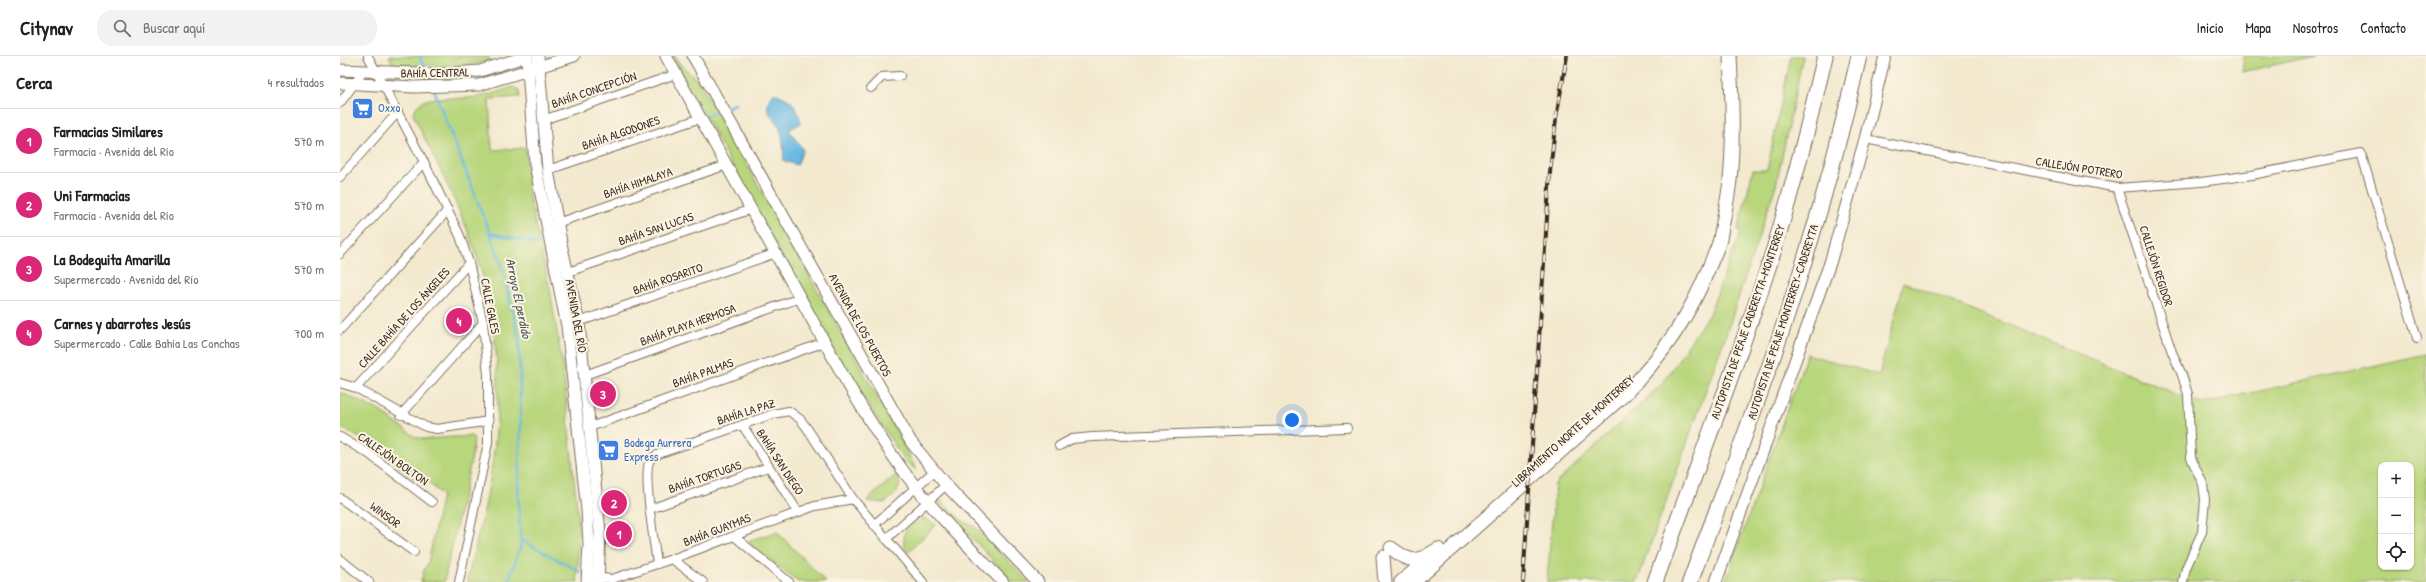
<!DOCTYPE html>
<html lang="es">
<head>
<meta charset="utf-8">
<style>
  body { margin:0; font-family:"Patrick Hand",sans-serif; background:#f2f2f2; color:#202124 }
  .controls { position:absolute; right:12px; bottom:12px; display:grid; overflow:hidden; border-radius:8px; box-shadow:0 1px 3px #0004 }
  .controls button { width:36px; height:36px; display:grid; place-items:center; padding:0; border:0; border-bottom:1px solid #e0e0e0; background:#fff; color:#202124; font:20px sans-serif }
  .you { position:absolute; left:952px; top:364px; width:14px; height:14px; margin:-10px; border:3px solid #fff; border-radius:50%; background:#1a73e8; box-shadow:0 0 0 6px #1a73e833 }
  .badge { display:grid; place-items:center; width:26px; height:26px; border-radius:50%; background:#db2777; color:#fff; font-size:13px; font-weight:700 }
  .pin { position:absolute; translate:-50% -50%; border:2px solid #fff; box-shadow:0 1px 4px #0006 }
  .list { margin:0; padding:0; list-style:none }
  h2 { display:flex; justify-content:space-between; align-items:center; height:52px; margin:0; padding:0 16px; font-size:17px }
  h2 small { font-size:13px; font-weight:400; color:#757577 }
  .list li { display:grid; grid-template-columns:26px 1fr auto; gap:12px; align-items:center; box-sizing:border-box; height:64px; padding:0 16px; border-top:1px solid #e0e0e0 }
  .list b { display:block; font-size:15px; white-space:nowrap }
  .list p { margin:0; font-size:13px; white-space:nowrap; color:#757577 }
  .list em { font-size:13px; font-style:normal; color:#757577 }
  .icon { flex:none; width:22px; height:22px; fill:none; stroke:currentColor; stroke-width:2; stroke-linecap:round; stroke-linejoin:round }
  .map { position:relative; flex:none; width:2086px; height:526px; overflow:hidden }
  header { display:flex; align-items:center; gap:24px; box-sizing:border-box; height:56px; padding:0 20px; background:#fff; border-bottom:1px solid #e0e0e0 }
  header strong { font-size:19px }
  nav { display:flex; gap:22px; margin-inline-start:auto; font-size:14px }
  .search { width:280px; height:36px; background:#f2f2f2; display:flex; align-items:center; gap:10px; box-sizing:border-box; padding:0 14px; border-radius:16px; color:#757577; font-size:15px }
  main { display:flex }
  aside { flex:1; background:#fff }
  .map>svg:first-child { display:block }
  .green { fill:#b8d67c; stroke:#7a804d; fill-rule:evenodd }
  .water { fill:#66b8e2; stroke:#507180 }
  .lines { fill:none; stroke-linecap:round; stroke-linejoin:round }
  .stream { stroke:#66b8e2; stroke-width:2.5 }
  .street-casing { stroke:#7b6d5c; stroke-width:10 }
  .secondary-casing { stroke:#7b6d5c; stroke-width:13 }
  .primary-casing { stroke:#7b6d5c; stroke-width:15 }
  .highway-casing { stroke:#7b6d5c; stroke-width:17 }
  .street { stroke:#fff; stroke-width:8 }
  .secondary { stroke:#fff; stroke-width:11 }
  .primary { stroke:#fff; stroke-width:13 }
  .highway { stroke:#fff; stroke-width:15 }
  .rail-casing { stroke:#3b2a1e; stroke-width:4 }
  .rail { stroke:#fcf5e5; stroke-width:2.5; stroke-dasharray:8; stroke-linecap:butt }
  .labels { text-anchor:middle; stroke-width:4; stroke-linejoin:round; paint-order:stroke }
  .street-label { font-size:12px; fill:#3b2a1e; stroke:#fcf5e5 }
  .shop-label { font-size:12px; fill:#366cbe; stroke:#fcf5e5; text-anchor:start }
  .water-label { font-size:13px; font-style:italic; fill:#485559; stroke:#fcf5e5 }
</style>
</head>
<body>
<header>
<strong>Citynav</strong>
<div class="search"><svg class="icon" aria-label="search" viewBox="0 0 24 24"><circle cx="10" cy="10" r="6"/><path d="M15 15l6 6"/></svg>Buscar aquí</div>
<nav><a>Inicio</a><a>Mapa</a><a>Nosotros</a><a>Contacto</a></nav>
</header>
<main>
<aside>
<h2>Cerca<small>4 resultados</small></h2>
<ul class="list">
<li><span class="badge">1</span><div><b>Farmacias Similares</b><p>Farmacia · Avenida del Río</p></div><em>570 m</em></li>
<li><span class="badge">2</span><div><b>Uni Farmacias</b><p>Farmacia · Avenida del Río</p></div><em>570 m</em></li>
<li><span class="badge">3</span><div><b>La Bodeguita Amarilla</b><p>Supermercado · Avenida del Río</p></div><em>570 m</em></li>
<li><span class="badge">4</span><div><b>Carnes y abarrotes Jesús</b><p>Supermercado · Calle Bahía Las Conchas</p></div><em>700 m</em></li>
</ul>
</aside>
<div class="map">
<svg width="2086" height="526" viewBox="0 0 2086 526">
  <rect width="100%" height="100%" fill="#fcf5e5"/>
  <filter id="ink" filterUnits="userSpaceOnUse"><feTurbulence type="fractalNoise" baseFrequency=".025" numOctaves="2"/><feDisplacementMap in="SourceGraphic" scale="8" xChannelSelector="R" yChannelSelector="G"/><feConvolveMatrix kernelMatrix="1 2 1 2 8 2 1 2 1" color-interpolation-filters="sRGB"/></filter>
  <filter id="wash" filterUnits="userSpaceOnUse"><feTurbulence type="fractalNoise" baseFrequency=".012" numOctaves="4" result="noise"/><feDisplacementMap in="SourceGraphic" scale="16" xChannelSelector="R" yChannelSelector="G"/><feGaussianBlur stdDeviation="0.9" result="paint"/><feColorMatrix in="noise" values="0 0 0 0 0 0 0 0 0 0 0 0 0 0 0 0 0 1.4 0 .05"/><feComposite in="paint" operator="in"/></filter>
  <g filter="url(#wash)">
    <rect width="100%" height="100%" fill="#f3e9cf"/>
    <g class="green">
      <path d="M 49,0 L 149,0 L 149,5 C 118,14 85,7 54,10 Z"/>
      <polygon points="332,0 335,0 340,8 360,26 547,358 577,415 565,405 500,306"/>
      <polygon points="1451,0 1463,0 1436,129 1389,270 1297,526 1207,526 1215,428 1323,327 1369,258 1401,176 1398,174 1413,114 1427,114"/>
      <polygon points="1904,0 1974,0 1902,16"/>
      <path d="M 173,31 L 179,34 L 180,41 L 149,43 L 152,94 L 185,92 L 189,141 L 210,234 L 223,312 L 238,463 L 238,511 L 236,513 L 238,526 L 127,526 C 135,490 146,453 151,417 C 162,349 160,279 141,213 C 125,159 97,109 73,58 C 80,35 109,44 128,42 C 143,41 158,36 173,31 Z"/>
      <path d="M 1564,226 L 1861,348 L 2086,298 L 2086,526 L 1385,526 L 1467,298 L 1539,319 ZM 2041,409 L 2071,409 L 2071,511 L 2041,511 Z"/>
      <polygon points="0,336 40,355 75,381 84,383 131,380 134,382 132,400 104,526 81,526 84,514 88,507 102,439 87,425 79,422 74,423 29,387 0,371"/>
      <path d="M 557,418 C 565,431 554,441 544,447 L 526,445 Z"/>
      <polygon points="600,444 623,465 635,471 689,526 673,526 601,449"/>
      <polygon points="584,462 596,469 568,496 564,490 564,477 572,468"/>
      <polygon points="437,476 486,526 458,526 409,487 410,484"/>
    </g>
    <path class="water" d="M 433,37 C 452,43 457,49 461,67 L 449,74 L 463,94 L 457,109 L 444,105 C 443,96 444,85 441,76 C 436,60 419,56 433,37 Z"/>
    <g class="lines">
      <g class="stream">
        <polyline points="79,0 86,14"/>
        <polyline points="94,34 160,203 179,283 181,368 178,438 181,489 168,526"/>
        <polyline points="386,52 397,47"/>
        <polyline points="364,60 380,54"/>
        <polyline points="150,177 199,188"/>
        <polyline points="181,484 241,516"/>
      </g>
    </g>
  </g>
  <g filter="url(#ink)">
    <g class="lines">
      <defs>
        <g id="street">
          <polyline points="28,0 84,106 120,180 129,207 143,267 148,319 148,387 119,526"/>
          <polyline points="531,32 542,21 560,20"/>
          <polyline points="0,47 23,16"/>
          <polyline points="203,64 336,18"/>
          <polyline points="1525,83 1777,132 1861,126 1912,119 2021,97 2077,282"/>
          <polyline points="208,114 361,62"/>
          <polyline points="0,121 58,56"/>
          <polyline points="1777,132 1832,296 1842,319 1848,338 1851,402 1863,428 1865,444 1862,476 1846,512 1843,526"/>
          <polyline points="217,167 387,109"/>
          <polyline points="0,198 84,106"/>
          <polyline points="228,216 412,153"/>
          <polyline points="227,270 436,197"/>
          <polyline points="0,274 108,154"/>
          <polyline points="245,319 460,242"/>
          <polyline points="0,327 16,332 86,371 97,373 149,365"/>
          <polyline points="16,332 129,207"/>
          <polyline points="61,359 143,267"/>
          <polyline points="403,370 458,456"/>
          <polyline points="250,371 485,286"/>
          <polyline points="0,381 29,398 92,446"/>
          <polyline points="719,390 732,383 752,381 1007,372"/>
          <polyline points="0,442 74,496"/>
          <polyline points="310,453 428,411"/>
          <polyline points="534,469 594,415"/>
          <polyline points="394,480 449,526"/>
          <polyline points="546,483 606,429"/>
          <polyline points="0,503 29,526"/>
          <polyline points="332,503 363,526"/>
          <path d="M 317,508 C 315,491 302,416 310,404 C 312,401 317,399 321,397 L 433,358 L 449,355 L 460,363 L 467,372 L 513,443 L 583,526"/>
          <polyline points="253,521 272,523 332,503 475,450 513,443"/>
        </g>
        <g id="secondary">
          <polyline points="187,0 195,108 227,270 247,454 249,488 247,526"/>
          <polyline points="198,0 208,114 222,192 239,267 260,476 258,526"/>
          <path d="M 326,0 L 505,323 C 523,354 541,384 562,413 C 592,454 628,490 663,526"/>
          <polyline points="353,0 571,386 606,429 698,526"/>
          <polyline points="0,14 100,18 140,15 187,0"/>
          <polyline points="0,27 74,31 139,29 234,0"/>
          <polyline points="1376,526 1490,207 1525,83 1545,0"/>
        </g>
        <g id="primary">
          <path d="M 1051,492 C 1072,508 1076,507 1098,493"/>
          <polyline points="1043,501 1045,526"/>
          <polyline points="1061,526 1079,511"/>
          <path d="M 1074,526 L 1284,339 C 1321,302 1351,258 1370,209 C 1373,201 1378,192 1380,183 C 1383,164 1388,144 1390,124 C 1394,82 1392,41 1390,0"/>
        </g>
        <g id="highway">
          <path d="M 1315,526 C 1356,414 1399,304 1435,190 C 1454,127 1470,64 1485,0"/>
          <path d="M 1350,526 C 1384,434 1420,343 1450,250 C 1477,168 1500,84 1519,0"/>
        </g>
      </defs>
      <use href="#street" class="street-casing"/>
      <use href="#secondary" class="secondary-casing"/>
      <use href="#primary" class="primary-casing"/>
      <use href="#highway" class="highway-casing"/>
      <use href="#street" class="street"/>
      <use href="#secondary" class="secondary"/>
      <use href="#primary" class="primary"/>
      <use href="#highway" class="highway"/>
      <defs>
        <polyline id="rail" points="1183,526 1210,116 1216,62 1227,0"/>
      </defs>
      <use href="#rail" class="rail-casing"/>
      <use href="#rail" class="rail"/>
    </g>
  </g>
  <defs>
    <symbol id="supermarket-square" viewBox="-11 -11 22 22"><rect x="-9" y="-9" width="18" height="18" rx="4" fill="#3f7fe0" stroke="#fcf5e5"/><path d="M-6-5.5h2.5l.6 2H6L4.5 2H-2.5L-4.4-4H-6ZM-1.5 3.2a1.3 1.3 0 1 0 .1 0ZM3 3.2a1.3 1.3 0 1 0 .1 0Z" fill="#fff"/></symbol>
  </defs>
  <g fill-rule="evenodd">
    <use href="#supermarket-square" x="10" y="40" width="25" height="25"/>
    <use href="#supermarket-square" x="256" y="382" width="25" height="25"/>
  </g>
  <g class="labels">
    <g class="street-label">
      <text transform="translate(95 17) rotate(-1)" y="4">BAHÍA CENTRAL</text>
      <text transform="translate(254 34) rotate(-19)" y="4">BAHÍA CONCEPCIÓN</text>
      <text transform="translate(281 77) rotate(-19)" y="4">BAHÍA ALGODONES</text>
      <text transform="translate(1739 112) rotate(9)" y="4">CALLEJÓN POTRERO</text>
      <text transform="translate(298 127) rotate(-19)" y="4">BAHÍA HIMALAYA</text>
      <text transform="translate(316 173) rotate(-19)" y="4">BAHÍA SAN LUCAS</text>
      <text transform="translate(1816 210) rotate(72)" y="4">CALLEJÓN REGIDOR</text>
      <text transform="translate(328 223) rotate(-19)" y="4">BAHÍA ROSARITO</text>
      <text transform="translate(150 250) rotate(79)" y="4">CALLE GALES</text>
      <text transform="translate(236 260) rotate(80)" y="4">AVENIDA DEL RÍO</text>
      <text transform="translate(64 262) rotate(-48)" y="4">CALLE BAHÍA DE LOS ÁNGELES</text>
      <text transform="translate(1408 266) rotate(-71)" y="4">AUTOPISTA DE PEAJE CADEREYTA-MONTERREY</text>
      <text transform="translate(1443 266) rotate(-72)" y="4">AUTOPISTA DE PEAJE MONTERREY-CADEREYTA</text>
      <text transform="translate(348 269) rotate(-20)" y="4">BAHÍA PLAYA HERMOSA</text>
      <text transform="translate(520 269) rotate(61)" y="4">AVENIDA DE LOS PUERTOS</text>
      <text transform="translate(363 317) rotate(-20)" y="4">BAHÍA PALMAS</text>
      <text transform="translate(406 356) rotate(-18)" y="4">BAHÍA LA PAZ</text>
      <text transform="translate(1233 375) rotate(-42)" y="4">LIBRAMIENTO NORTE DE MONTERREY</text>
      <text transform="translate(53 403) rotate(35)" y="4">CALLEJÓN BOLTON</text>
      <text transform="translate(440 406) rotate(57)" y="4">BAHÍA SAN DIEGO</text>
      <text transform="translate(365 421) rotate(-19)" y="4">BAHÍA TORTUGAS</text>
      <text transform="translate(45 459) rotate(37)" y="4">WINSOR</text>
      <text transform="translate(377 474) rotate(-21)" y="4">BAHÍA GUAYMAS</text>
    </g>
    <g class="shop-label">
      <text x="38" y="56">Oxxo</text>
      <text x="284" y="391">Bodega Aurrera<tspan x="284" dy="14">Express</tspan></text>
    </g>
    <g class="water-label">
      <text transform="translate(179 242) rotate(78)" y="5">Arroyo El perdido</text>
    </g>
  </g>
</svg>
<div class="controls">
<button>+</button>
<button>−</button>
<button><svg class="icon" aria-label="locate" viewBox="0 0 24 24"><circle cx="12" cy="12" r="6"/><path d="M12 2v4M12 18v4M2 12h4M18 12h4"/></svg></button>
</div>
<div class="you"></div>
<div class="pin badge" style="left:279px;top:478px">1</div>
<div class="pin badge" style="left:274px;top:447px">2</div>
<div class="pin badge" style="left:263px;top:338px">3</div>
<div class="pin badge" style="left:119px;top:265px">4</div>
</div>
</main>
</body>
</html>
